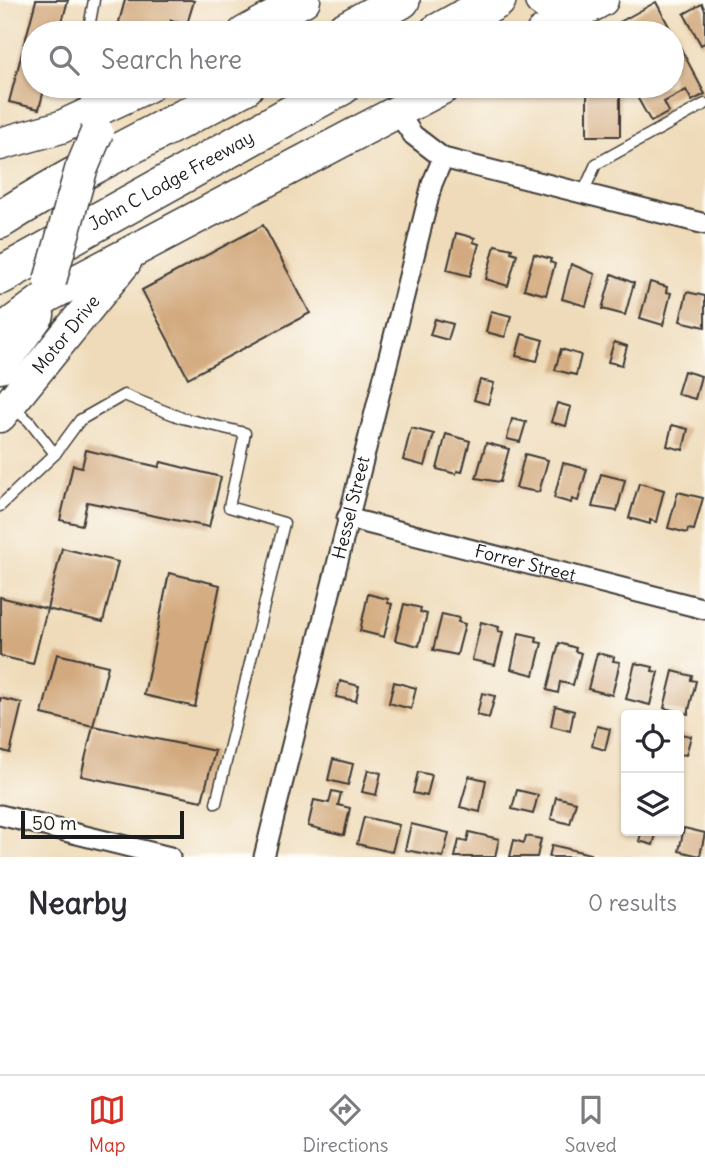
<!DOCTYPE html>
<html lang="en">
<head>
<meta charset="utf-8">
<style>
  body { margin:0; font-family:Delius,sans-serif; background:#f2f2f3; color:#2b2b33 }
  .controls { position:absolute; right:21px; bottom:21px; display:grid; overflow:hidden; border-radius:7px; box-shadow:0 2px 5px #0004 }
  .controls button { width:63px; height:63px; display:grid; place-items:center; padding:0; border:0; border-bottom:2px solid #e1e1e2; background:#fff; color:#2b2b33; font:35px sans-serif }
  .scale { position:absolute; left:21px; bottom:18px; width:163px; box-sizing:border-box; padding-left:7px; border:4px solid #1c1c1c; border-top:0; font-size:19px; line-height:24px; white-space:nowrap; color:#1c1c1c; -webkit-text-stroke:5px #fdfcf7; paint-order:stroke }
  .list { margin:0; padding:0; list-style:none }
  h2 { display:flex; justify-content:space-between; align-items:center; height:91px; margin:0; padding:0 28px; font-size:30px }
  h2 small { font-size:23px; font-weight:400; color:#7c7c81 }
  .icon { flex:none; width:38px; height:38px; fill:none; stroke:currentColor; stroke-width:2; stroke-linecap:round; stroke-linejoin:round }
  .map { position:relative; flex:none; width:705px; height:857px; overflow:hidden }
  .search { position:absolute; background:#fff; box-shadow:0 2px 5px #0004; left:21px; right:21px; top:21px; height:77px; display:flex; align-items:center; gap:18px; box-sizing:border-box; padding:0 24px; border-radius:38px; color:#7c7c81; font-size:26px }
  .sheet { height:217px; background:#fff }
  nav { display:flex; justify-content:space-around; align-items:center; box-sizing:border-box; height:98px; border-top:2px solid #e1e1e2; background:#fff; font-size:19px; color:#7c7c81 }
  nav a { display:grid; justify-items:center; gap:4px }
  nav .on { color:#d93025 }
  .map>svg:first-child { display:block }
  .building { fill:#d3aa7f }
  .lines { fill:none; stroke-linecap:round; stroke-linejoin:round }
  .service-casing { stroke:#3c3934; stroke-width:13 }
  .minor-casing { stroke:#3c3934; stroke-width:23 }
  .primary-casing { stroke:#3c3934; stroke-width:35 }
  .motorway-casing { stroke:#3c3934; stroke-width:40 }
  .service { stroke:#fff; stroke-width:10 }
  .minor { stroke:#fff; stroke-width:19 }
  .primary { stroke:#fff; stroke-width:32 }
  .motorway { stroke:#fff; stroke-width:37 }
  .primary-bridge-casing { stroke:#3c3934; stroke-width:35; stroke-linecap:butt }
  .primary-bridge { stroke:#fff; stroke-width:32 }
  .labels { text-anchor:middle; stroke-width:6; stroke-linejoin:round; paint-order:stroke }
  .street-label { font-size:18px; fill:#1c1c1c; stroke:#fdfcf7 }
</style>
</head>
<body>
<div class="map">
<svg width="705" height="857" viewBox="0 0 705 857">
  <rect width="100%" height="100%" fill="#fdfcf7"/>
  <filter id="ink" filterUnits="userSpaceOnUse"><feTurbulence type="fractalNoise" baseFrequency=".0143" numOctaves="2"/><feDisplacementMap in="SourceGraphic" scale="14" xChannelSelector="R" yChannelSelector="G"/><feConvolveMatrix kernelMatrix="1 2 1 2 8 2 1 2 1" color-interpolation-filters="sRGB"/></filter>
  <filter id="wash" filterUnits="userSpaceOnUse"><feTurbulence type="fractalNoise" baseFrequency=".00686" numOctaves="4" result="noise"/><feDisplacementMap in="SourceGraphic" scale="28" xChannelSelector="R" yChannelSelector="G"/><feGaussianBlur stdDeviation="1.57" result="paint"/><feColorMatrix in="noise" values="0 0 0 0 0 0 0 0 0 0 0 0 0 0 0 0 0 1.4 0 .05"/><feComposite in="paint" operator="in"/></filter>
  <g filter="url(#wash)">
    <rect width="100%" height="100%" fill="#efdbb9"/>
    <g id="blocks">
      <g class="building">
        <polygon points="36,0 68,0 59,33 33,33 33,86 45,86 39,109 9,102"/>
        <polygon points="125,0 191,0 194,1 187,24 171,20 167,33 116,33"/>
        <polygon points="656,2 705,94 692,101 686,90 664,102 669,112 651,122 631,86 672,86 672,33 600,33"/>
        <polygon points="702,4 705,10 705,43 701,45 684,14"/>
        <rect x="587" y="86" width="33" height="50"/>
        <polygon points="263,225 310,313 188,378 142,290"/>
        <polygon points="456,233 475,238 473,242 479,244 470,276 447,270"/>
        <polygon points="495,245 512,249 511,252 517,254 508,286 486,279"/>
        <polygon points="534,254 551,259 550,262 555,264 546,295 524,289"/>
        <polygon points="571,264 595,274 586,306 562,299"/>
        <polygon points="612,274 634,283 625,315 602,309"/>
        <polygon points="650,282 667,287 666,292 671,293 663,325 640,318"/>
        <polygon points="687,292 705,296 705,327 680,321"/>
        <polygon points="491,311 511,316 505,337 486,332"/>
        <polygon points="435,319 453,324 448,340 430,335"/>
        <polygon points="522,334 543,340 537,361 516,356"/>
        <polygon points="614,342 627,346 622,365 608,362"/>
        <polygon points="561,349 581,355 576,375 555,370"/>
        <polygon points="684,371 701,376 695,399 677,394"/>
        <polygon points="480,380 494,383 488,404 474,400"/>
        <polygon points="557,403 571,407 566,426 551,422"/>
        <polygon points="512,419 526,422 520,442 507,439"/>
        <polygon points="672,425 688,429 683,450 667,446"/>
        <polygon points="411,428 434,434 425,466 403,460"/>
        <polygon points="446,434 470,441 462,472 457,471 456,474 437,469"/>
        <polygon points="486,443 509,449 500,482 476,478"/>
        <polygon points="86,450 159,467 161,462 221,477 209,527 87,502 82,525 60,520 73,465 82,467"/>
        <polygon points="525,454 548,460 539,492 516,488"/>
        <polygon points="563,463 587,469 578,501 572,499 571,503 554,498"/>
        <polygon points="601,474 625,480 617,511 592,507"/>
        <polygon points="639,483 664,490 656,522 650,520 650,524 629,518"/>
        <polygon points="678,492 703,498 694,530 688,529 687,533 668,528"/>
        <polygon points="62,548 118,562 103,622 47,609 33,664 0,656 0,597 47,609"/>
        <polygon points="169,573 220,585 195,707 144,695"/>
        <polygon points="368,594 388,599 388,603 392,604 384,637 360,631"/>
        <polygon points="404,604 421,608 420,612 427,614 419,646 395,640"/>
        <polygon points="442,614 459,618 458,622 465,624 457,655 433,650"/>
        <polygon points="481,622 499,627 498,631 503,632 495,665 472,660"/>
        <polygon points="519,633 537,637 536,642 542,643 534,675 511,669"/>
        <polygon points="559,643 576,648 575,651 581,653 573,685 560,682 558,693 547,690"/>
        <polygon points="597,653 614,657 613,661 620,662 612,695 588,689"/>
        <polygon points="57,654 108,666 93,726 42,714"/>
        <polygon points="635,663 653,667 652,671 658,672 650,705 626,699"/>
        <polygon points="673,671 692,676 691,680 696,681 688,714 664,708"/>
        <polygon points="340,681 359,686 356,701 336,697"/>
        <polygon points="394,682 416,688 411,709 389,703"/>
        <polygon points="482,693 495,696 489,718 477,715"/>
        <polygon points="0,698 22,703 10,753 0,750"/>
        <polygon points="555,706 574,711 570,731 551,726"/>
        <polygon points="93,726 215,751 202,801 81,776"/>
        <polygon points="597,726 610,729 605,750 592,746"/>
        <polygon points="680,734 691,736 686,755 679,754"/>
        <polygon points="333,759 353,764 348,785 328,780"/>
        <polygon points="368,770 381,773 376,795 362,792"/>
        <polygon points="418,772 432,775 427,796 413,793"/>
        <polygon points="469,776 486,780 480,812 460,807"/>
        <polygon points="517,790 538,795 533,814 512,809"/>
        <polygon points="332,791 341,793 338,805 350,808 344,835 308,826 314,800 329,803"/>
        <polygon points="556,797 576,802 570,824 551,819"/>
        <polygon points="364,817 399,825 392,852 357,844"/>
        <polygon points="411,824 449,833 443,857 405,850"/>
        <polygon points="684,828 705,833 700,856 679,851"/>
        <polygon points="642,831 657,831 653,845 639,841"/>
        <polygon points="469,832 499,839 495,857 455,857 459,840 467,842"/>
        <polygon points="526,836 541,839 537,857 510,857 514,840 524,843"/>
        <polygon points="552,845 590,854 589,857 549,857"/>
      </g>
    </g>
  </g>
  <g filter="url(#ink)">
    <use href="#blocks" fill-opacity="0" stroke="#3c3934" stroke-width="2"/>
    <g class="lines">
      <defs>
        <g id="service">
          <polyline points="88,33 94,0"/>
          <polyline points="85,86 87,109"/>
          <polyline points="583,193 596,164 705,104"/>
          <polyline points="55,454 80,420 124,395 182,418 245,433 229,507 284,523 216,803"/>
          <polyline points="0,506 55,454 29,421 12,407"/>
        </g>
        <g id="minor">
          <polyline points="397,112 413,135 443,158 705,224"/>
          <path id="s1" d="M 347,518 L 705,609"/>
          <polyline points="0,815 170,857"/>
          <path id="s2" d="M 264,857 L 432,184 L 443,158"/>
        </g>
        <g id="primary">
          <polyline points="541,0 552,8 579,13"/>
          <polyline points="244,33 304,0"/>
          <polyline points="542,33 602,0"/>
          <polyline points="0,144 61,127 148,86"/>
          <polyline points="0,332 48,296 446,86"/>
          <polyline points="0,367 38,315"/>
          <path id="s3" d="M 0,416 L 125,262"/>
        </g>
        <g id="motorway">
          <polyline points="341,33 401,0"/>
          <polyline points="437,33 497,0"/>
          <path d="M 0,220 C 78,170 163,130 245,86"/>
          <path id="s4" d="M 0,276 L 342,86"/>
        </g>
      </defs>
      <use href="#service" class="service-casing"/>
      <use href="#minor" class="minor-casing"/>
      <use href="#primary" class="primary-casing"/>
      <use href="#motorway" class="motorway-casing"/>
      <use href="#service" class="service"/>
      <use href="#minor" class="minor"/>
      <use href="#primary" class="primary"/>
      <use href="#motorway" class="motorway"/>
      <defs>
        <polyline id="primary-bridge" points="50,281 81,170 97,132"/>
      </defs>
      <use href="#primary-bridge" class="primary-bridge-casing"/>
      <use href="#primary-bridge" class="primary-bridge"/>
    </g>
  </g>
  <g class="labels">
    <g class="street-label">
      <text dy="6" stroke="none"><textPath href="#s4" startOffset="196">John C Lodge Freeway</textPath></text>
      <text dy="6" stroke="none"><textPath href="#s3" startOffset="105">Motor Drive</textPath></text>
      <text dy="6" stroke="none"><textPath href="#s2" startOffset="360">Hessel Street</textPath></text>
      <text dy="6" stroke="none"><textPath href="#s1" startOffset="184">Forrer Street</textPath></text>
    </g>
  </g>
</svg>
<div class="controls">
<button><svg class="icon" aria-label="locate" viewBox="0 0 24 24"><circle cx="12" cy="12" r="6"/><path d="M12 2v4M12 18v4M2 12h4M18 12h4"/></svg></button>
<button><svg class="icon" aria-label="layers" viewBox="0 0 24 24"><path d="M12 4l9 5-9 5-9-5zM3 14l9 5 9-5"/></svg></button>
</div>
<div class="scale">50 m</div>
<div class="search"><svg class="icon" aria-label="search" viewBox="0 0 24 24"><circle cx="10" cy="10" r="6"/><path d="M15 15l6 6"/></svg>Search here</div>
</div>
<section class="sheet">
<h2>Nearby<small>0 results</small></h2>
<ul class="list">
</ul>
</section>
<nav>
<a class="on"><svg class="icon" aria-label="map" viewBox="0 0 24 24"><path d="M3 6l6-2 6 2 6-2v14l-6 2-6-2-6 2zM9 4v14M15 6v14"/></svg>Map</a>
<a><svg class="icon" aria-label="directions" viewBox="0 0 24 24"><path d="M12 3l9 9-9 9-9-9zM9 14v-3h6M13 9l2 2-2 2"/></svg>Directions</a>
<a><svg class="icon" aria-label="saved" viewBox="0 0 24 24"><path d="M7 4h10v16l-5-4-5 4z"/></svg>Saved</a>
</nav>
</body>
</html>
